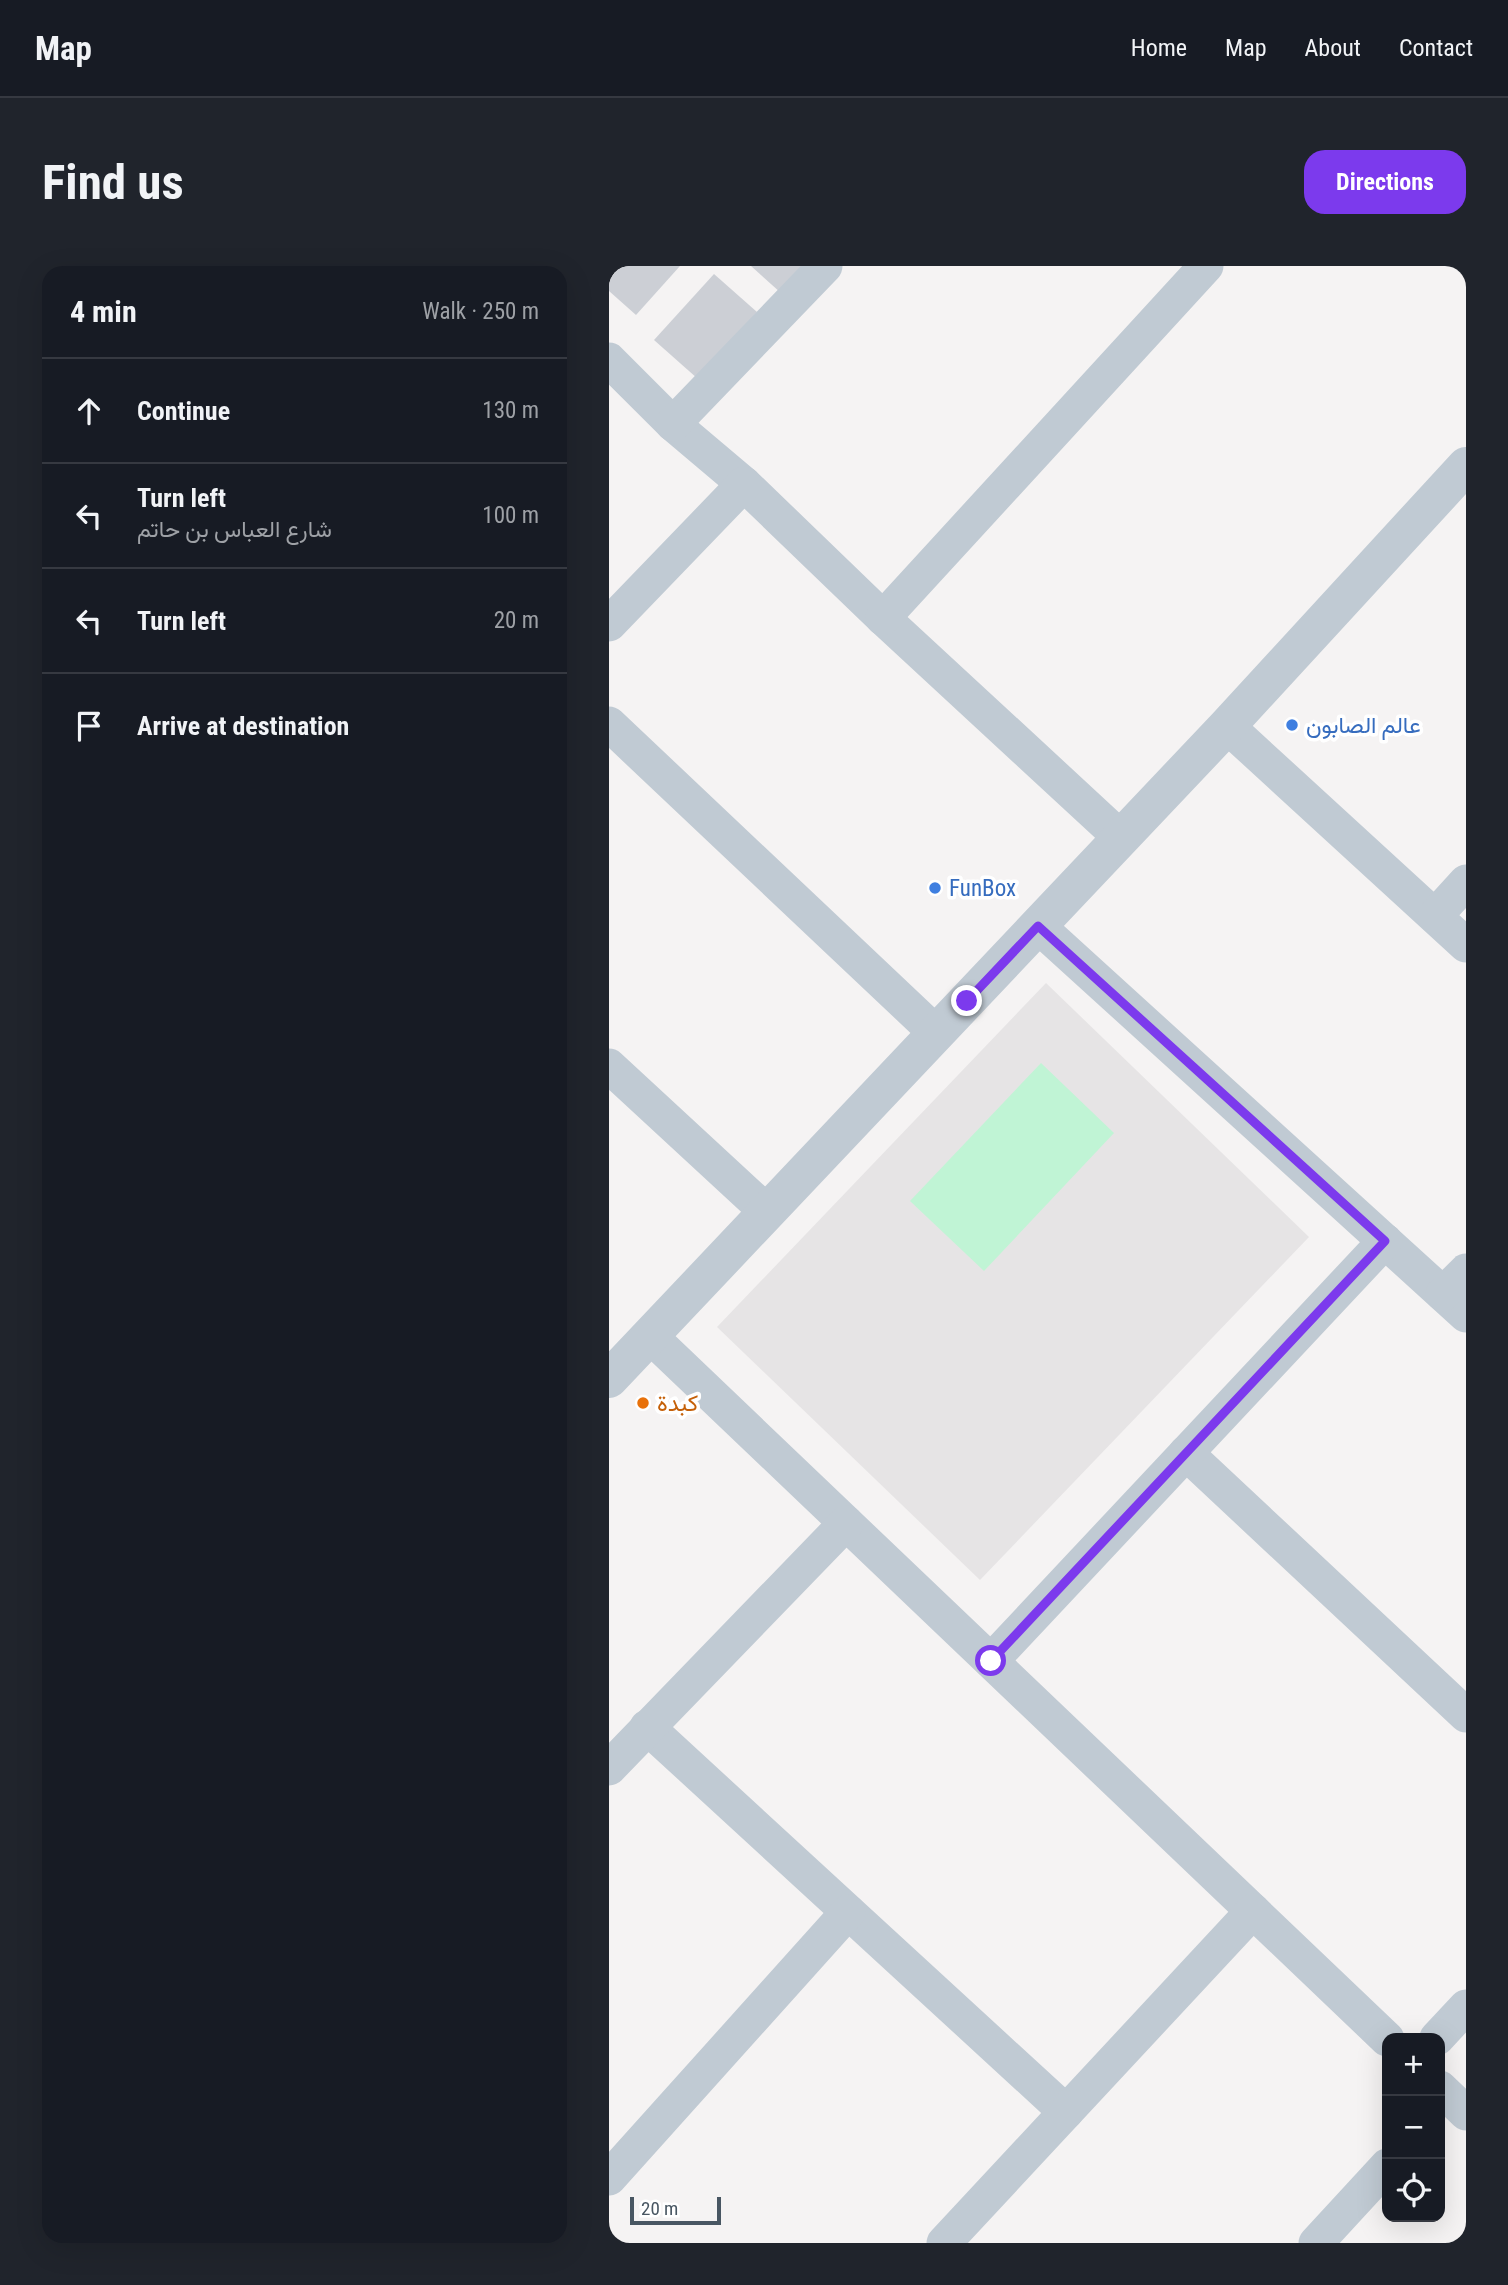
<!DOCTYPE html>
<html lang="en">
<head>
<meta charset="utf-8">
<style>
  body { margin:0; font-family:"Roboto Condensed",Vazirmatn,sans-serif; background:#20242c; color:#f1f3f6 }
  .controls { position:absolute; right:21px; bottom:21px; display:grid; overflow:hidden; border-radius:14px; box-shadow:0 7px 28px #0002 }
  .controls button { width:63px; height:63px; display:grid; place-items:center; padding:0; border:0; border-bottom:2px solid #363941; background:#171b24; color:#f1f3f6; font:35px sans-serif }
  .scale { position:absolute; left:21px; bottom:18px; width:91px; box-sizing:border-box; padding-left:7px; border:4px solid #485662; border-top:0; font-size:19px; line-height:24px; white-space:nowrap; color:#485662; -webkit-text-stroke:5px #fff; paint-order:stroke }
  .stop { position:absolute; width:21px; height:21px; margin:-16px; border:5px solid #7c3aed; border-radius:50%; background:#fff }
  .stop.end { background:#7c3aed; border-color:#fff; box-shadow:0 2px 7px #0008 }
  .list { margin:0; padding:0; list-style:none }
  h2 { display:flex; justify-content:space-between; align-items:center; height:91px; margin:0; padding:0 28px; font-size:30px }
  h2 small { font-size:23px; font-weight:400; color:#9ea1a6 }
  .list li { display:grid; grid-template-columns:46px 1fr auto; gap:21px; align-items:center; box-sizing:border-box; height:105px; padding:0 28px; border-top:2px solid #363941 }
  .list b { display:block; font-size:26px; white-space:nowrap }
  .list p { margin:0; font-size:23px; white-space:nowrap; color:#9ea1a6 }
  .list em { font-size:23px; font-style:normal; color:#9ea1a6 }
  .icon { flex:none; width:38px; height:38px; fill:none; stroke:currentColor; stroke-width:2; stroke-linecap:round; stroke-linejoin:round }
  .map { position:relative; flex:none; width:857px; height:1977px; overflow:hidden; border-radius:21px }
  header { display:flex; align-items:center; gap:42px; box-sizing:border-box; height:98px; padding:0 35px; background:#171b24; border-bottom:2px solid #363941 }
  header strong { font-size:33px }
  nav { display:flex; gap:38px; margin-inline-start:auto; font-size:24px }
  .intro { display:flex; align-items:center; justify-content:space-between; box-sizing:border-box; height:168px; padding:0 42px }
  h1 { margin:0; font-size:49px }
  .button { padding:18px 32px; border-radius:21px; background:#7c3aed; color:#fff; font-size:24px; font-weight:700 }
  main { display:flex; gap:42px; padding:0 42px }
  aside { flex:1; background:#171b24; border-radius:21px; box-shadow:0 7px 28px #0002 }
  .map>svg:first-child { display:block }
  .education { fill:#e6e4e5 }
  .green { fill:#c0f4d5 }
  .building { fill:#cccfd5 }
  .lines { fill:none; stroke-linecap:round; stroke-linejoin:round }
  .minor { stroke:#c0cad3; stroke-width:35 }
  .tertiary { stroke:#c0cad3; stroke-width:38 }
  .route { stroke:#7c3aed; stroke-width:9 }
  .shop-dot { fill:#3f7fe0; stroke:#fff; stroke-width:2.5 }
  .food-dot { fill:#e8710a; stroke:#fff; stroke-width:2.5 }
  .labels { text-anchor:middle; stroke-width:7; stroke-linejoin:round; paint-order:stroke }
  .shop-label { font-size:23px; fill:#366cbe; stroke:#fff; text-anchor:start }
  .food-label { font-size:23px; fill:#c56008; stroke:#fff; text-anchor:start }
</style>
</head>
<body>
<header>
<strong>Map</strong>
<nav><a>Home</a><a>Map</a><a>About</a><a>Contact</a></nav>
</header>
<div class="intro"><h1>Find us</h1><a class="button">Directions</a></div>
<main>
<aside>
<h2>4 min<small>Walk · 250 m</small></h2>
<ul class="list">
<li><svg class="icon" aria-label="ahead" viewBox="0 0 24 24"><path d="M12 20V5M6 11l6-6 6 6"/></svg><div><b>Continue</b></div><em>130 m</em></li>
<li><svg class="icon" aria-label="left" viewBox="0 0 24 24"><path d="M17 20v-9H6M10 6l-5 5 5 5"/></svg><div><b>Turn left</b><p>شارع العباس بن حاتم</p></div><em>100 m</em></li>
<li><svg class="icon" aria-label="left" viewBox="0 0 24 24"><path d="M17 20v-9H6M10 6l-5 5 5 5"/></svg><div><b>Turn left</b></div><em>20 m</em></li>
<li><svg class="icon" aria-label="arrive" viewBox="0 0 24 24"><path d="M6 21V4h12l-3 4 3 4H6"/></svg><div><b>Arrive at destination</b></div></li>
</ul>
</aside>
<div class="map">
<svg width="857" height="1977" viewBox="0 0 857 1977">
  <rect width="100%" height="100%" fill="#f5f3f3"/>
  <polygon class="education" points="437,717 700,971 371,1314 108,1061"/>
  <polygon class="green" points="432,797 505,867 375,1005 301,935"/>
  <g class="building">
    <polygon points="0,0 71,0 27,49 0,25"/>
    <polygon points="142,0 196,0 172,27"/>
    <polygon points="105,8 148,46 89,113 45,74"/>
  </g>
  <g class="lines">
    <g class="minor">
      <polyline points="0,94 64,158 135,218 274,352 512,572"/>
      <polyline points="64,158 216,0"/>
      <polyline points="274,352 597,0"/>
      <polyline points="0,358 135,218"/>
      <polyline points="0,458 327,767"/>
      <polyline points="618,460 857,679"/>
      <polyline points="826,650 857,616"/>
      <polyline points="429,660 857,1049"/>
      <polyline points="0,800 158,946"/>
      <polyline points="834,1028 857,1005"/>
      <polyline points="41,1070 778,1773"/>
      <polyline points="577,1187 857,1449"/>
      <polyline points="382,1395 776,975"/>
      <polyline points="38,1461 457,1846"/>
      <polyline points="0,1502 237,1257"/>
      <polyline points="828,1772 857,1741"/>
      <polyline points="831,1822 857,1847"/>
      <polyline points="0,1912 239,1646"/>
      <polyline points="335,1977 644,1645"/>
      <polyline points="707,1977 778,1900"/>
    </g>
    <polyline class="tertiary" points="0,1113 618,460 857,200"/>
  </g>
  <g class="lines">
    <polyline class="route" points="358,735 429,660 776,975 382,1395"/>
  </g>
  <g class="shop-dot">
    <circle cx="683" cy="459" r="7"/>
    <circle cx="326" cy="622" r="7"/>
  </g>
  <circle class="food-dot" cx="34" cy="1137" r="7"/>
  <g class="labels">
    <g class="shop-label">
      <text x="697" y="467">عالم الصابون</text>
      <text x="340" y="630">FunBox</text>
    </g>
    <g class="food-label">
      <text x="48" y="1145">كبدة</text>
    </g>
  </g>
</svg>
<div class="controls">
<button>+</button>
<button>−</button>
<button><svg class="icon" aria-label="locate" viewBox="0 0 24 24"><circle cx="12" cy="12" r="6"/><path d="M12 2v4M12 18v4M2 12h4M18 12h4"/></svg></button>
</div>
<div class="scale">20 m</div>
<div class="stop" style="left:382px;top:1395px"></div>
<div class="stop end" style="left:358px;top:735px"></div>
</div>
</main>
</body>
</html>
